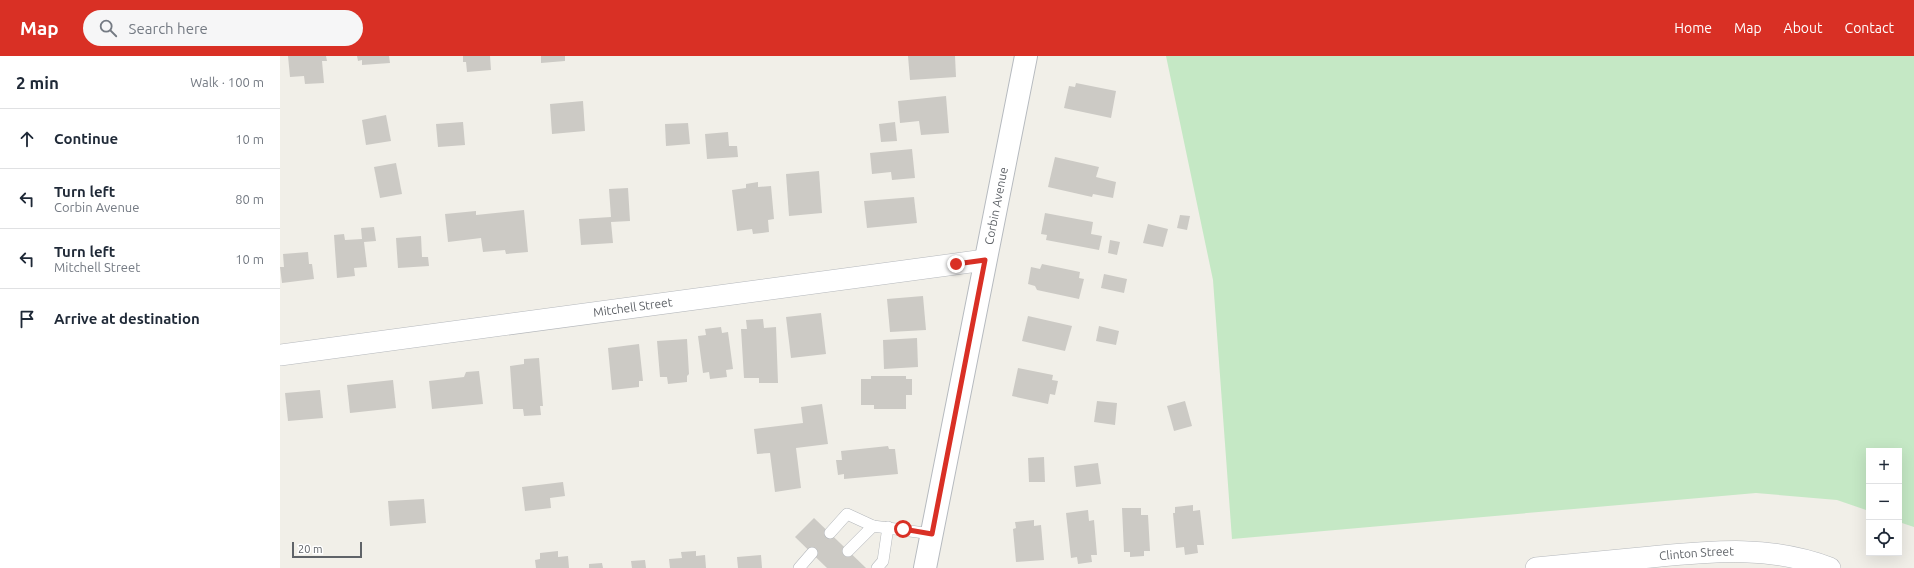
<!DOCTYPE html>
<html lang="en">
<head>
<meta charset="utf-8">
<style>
  body { margin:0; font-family:Ubuntu,sans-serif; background:#f6f6f7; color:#1f2937 }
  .controls { position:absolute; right:12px; bottom:12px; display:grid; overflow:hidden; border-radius:0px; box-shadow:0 4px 16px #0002 }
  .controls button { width:36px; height:36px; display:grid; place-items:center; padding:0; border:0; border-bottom:1px solid #e0e1e3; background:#fff; color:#1f2937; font:20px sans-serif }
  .scale { position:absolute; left:12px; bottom:10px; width:70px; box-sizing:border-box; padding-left:4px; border:2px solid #5f6368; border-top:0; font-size:11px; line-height:14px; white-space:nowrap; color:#5f6368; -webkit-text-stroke:3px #fff; paint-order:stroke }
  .stop { position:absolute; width:12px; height:12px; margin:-9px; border:3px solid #d93025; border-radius:50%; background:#fff }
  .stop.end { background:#d93025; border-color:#fff; box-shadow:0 1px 4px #0008 }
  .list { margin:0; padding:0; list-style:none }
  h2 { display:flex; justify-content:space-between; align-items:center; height:52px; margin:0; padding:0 16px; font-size:17px }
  h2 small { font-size:13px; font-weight:400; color:#747a83 }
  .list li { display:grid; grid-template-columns:26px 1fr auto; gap:12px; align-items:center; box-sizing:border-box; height:60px; padding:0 16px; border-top:1px solid #e0e1e3 }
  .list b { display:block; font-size:15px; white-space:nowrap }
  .list p { margin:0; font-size:13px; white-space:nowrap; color:#747a83 }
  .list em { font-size:13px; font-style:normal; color:#747a83 }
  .icon { flex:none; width:22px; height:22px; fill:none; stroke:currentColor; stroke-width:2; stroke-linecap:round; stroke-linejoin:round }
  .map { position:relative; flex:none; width:1634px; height:512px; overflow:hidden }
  header { display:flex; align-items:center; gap:24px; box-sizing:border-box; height:56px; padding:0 20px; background:#d93025; color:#fff }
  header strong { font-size:19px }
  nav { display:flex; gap:22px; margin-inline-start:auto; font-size:14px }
  .search { width:280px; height:36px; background:#f6f6f7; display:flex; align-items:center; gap:10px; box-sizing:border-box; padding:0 14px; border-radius:22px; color:#747a83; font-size:15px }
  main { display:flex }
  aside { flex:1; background:#fff }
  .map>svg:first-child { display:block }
  .green { fill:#c5e8c5 }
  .building { fill:#cccac5 }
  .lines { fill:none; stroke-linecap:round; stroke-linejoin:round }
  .lane-casing { stroke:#b5b8bc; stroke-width:12 }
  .street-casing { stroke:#b5b8bc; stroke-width:22 }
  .secondary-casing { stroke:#b6babf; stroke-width:24 }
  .lane { stroke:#fff; stroke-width:11 }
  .street { stroke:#fff; stroke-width:21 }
  .secondary { stroke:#fff; stroke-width:22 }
  .route { stroke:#d93025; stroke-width:5 }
  .labels { text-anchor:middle; stroke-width:4; stroke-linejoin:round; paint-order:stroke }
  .street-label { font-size:12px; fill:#5f6368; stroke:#fff }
</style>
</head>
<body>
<header>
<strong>Map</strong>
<div class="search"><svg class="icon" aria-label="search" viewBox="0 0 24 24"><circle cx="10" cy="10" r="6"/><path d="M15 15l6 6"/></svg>Search here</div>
<nav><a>Home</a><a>Map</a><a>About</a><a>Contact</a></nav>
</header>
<main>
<aside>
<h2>2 min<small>Walk · 100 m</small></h2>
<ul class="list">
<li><svg class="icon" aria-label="ahead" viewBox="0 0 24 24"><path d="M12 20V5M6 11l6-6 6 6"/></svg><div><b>Continue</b></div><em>10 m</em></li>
<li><svg class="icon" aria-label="left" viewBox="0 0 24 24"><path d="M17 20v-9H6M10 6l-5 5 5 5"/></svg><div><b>Turn left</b><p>Corbin Avenue</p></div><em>80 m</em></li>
<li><svg class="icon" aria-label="left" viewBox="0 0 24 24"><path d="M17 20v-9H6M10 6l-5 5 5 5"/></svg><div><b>Turn left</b><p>Mitchell Street</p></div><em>10 m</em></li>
<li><svg class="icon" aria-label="arrive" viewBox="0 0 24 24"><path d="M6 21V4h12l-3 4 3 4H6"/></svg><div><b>Arrive at destination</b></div></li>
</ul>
</aside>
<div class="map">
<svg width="1634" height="512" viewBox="0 0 1634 512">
  <rect width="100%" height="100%" fill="#f1efe8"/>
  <polygon class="green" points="886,0 1634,0 1634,471 1619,466 1619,395 1589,395 1589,455 1557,444 1476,437 952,483 933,224"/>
  <g class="building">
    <polygon points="8,0 46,0 47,5 42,5 44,27 25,28 24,20 10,21"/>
    <polygon points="77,0 109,0 110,7 82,9 82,4 78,5"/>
    <polygon points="183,0 210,0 211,14 187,16 186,6 183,6"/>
    <polygon points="261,0 285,0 285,5 261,7"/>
    <polygon points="628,0 675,0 676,21 630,24"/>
    <polygon points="796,27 836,35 831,62 784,52 789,30 795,31"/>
    <polygon points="666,40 669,77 641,79 639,65 620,67 618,45"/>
    <polygon points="303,45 305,75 272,78 270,48"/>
    <polygon points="106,59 111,85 86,89 82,64"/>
    <polygon points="183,66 185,89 158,91 156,68"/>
    <polygon points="615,66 617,85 601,86 599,68"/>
    <polygon points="408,67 410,88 386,90 385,68"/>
    <polygon points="448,76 449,90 457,90 458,101 427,103 425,78"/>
    <polygon points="632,93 635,122 612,124 611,116 592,118 590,97"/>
    <polygon points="775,101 819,111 816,121 836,126 833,142 813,138 812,141 768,131"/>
    <polygon points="116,107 122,138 100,142 94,111"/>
    <polygon points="539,115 542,157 509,160 506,118"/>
    <polygon points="478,126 478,131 491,130 494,163 488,164 489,176 473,178 472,173 457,175 452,134 466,132 466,128"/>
    <polygon points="348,132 350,165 331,166 333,187 301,189 299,163 331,161 329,133"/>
    <polygon points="634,141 637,167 587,172 584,145"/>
    <polygon points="244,154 248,196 226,198 225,194 203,196 201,182 168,186 165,158 196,155 196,159"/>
    <polygon points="765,157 813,166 811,178 822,180 819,194 766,184 767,179 761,178"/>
    <polygon points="900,159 910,160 907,174 897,172"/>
    <polygon points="868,168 888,173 883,191 863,187"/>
    <polygon points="94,171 96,185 84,186 87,211 74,212 75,220 57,222 54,179 64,178 65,184 82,183 81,172"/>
    <polygon points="141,180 142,201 148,201 149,210 118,212 116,182"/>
    <polygon points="830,184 840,186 837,199 828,197"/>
    <polygon points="28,196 29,208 32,208 34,223 2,227 0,211 4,211 3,198"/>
    <polygon points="762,208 800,216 799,222 804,223 799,243 757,234 755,230 748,228 751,211 760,213"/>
    <polygon points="824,218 847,223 844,237 821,232"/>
    <polygon points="643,240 646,274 610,276 607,243"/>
    <polygon points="541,257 546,298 511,302 506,261"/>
    <polygon points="748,260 792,270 785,295 742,285"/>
    <polygon points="483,263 484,272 496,271 498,327 479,327 479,322 464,322 461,273 467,273 466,264"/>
    <polygon points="819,270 839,275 836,289 816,285"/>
    <polygon points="441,271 442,277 448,276 453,313 446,314 447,321 430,323 429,316 423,317 418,280 426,279 425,273"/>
    <polygon points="637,282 638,311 604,313 603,284"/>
    <polygon points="407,283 409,318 407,320 407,326 388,328 387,321 380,321 377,285"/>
    <polygon points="359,288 363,325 359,325 359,331 332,334 328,292"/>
    <polygon points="259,302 263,350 260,350 261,359 244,360 243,353 233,353 230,310 244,308 244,303"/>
    <polygon points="738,312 773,319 772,324 778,325 775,339 770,338 768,348 732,340"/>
    <polygon points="199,315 203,348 152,353 149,325 184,321 186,316"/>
    <polygon points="591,320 626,320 626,323 632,323 632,339 626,339 626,353 594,353 594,349 581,349 581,323 591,323"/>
    <polygon points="113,324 116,352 70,357 67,329"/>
    <polygon points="40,334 43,362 8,365 5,337"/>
    <polygon points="817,345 837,347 835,369 814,366"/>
    <polygon points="905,345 912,370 894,375 887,350"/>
    <polygon points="542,348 548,388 516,392 521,432 495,436 490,397 477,398 474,373 523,367 521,351"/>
    <polygon points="608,390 609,393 615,393 618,418 564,423 564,418 558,419 556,404 562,404 561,395"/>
    <polygon points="764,401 765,426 749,426 748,402"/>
    <polygon points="818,407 821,428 796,431 794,410"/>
    <polygon points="283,426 285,440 270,442 271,452 245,455 242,431"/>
    <polygon points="144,443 146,467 110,470 108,445"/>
    <polygon points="913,449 913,455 920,454 924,489 917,489 918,497 905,499 904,491 896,492 893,457 895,457 895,451"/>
    <polygon points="842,452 861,452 861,459 868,459 870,495 864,495 864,500 850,501 850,496 844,496"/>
    <polygon points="808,454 809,465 814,464 817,499 811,499 812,506 798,508 797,501 791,502 786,457"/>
    <polygon points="534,462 586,512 547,512 515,481"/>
    <polygon points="754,464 754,470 761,469 764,504 736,506 733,473 736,472 735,466"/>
    <polygon points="278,495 278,501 288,500 289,512 256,512 255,504 260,503 260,497"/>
    <polygon points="416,495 416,500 425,499 426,512 390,512 389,503 402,502 401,496"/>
    <polygon points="481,499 482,512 458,512 457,501"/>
    <polygon points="365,504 366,512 352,512 351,505"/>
    <polygon points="322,507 323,512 309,512 309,508"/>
  </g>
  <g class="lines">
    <defs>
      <g id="lane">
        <polyline points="550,477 567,458 593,470"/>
        <polyline points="568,495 593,470 652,478"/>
        <polyline points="519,512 532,497"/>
        <polyline points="597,512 603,505 608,471"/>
      </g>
      <g id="street">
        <path id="s1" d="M 0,299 L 705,204"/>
        <path id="s2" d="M 1256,512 C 1294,508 1333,505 1371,501 C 1434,495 1489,489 1550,512"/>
      </g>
      <g id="secondary">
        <path id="s3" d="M 645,512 L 746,0"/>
      </g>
    </defs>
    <use href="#lane" class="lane-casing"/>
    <use href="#street" class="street-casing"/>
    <use href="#secondary" class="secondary-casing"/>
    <use href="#lane" class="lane"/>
    <use href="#street" class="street"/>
    <use href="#secondary" class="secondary"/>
  </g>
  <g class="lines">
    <polyline class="route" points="623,473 652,478 705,204 676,208"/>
  </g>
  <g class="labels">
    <g class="street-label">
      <text dy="4" stroke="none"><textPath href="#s3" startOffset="369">Corbin Avenue</textPath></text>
      <text dy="4" stroke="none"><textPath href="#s1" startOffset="356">Mitchell Street</textPath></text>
      <text dy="4" stroke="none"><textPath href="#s2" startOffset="161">Clinton Street</textPath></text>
    </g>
  </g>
</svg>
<div class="controls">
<button>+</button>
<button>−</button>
<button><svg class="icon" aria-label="locate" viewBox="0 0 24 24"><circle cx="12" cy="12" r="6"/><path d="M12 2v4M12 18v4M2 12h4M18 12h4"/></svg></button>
</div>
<div class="scale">20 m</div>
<div class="stop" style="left:623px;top:473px"></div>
<div class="stop end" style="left:676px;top:208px"></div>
</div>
</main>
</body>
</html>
